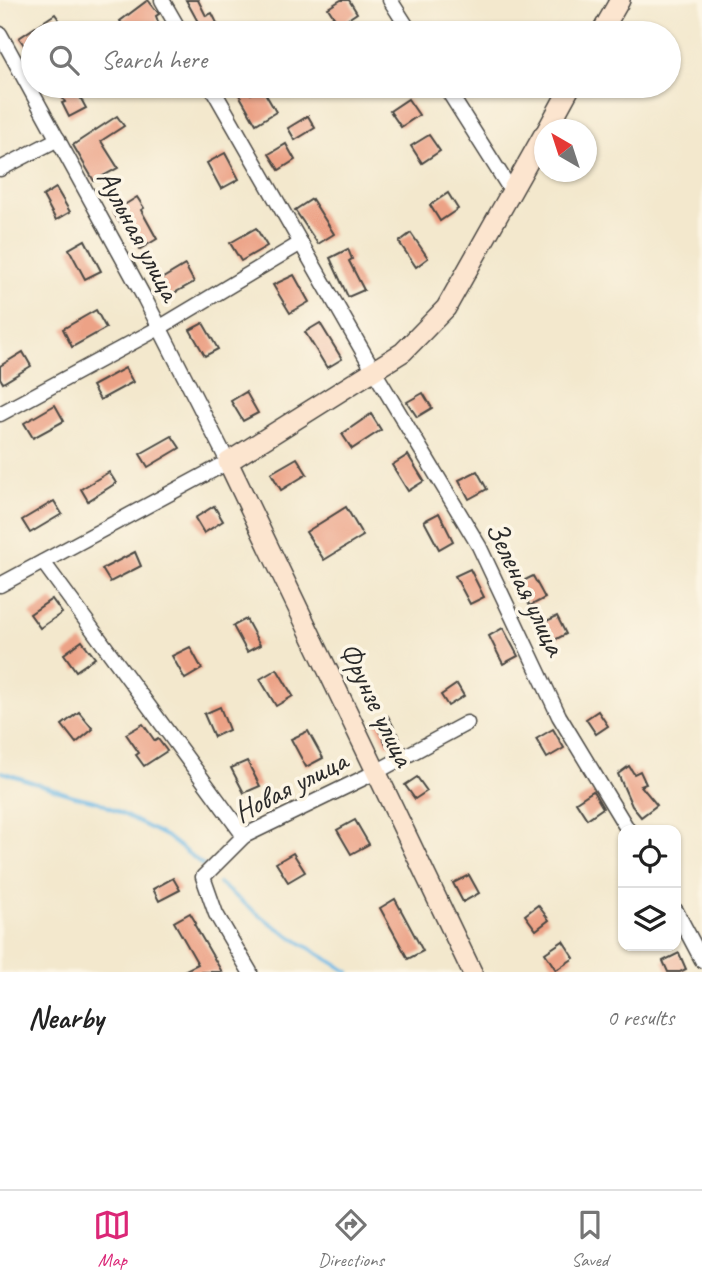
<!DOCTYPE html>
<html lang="en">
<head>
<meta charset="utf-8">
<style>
  body { margin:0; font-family:Caveat,sans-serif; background:#f2f2f2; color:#222 }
  .controls { position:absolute; right:21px; bottom:21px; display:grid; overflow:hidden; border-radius:14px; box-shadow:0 2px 5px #0004 }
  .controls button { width:63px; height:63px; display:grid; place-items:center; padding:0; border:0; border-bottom:2px solid #e0e0e0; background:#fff; color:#222; font:35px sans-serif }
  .compass { position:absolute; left:534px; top:119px; width:63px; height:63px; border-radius:50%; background:#fff; box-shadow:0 2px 5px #0004; rotate:321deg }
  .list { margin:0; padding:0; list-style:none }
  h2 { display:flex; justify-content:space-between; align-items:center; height:91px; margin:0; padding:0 28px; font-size:30px }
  h2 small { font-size:23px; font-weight:400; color:#767676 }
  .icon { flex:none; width:38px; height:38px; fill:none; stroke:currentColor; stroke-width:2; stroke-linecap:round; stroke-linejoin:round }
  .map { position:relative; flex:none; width:702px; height:972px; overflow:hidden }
  .search { position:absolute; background:#fff; box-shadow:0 2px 5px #0004; left:21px; right:21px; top:21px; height:77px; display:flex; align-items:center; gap:18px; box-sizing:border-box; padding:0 24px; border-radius:38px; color:#767676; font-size:26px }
  .sheet { height:217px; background:#fff }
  nav { display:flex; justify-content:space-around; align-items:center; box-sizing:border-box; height:98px; border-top:2px solid #e0e0e0; background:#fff; font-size:19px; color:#767676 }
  nav a { display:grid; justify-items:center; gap:4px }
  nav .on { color:#db2777 }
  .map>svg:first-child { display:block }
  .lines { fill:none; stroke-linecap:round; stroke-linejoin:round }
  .stream { stroke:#6db9e7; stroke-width:3.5 }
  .building { fill:#eca286 }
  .street-casing { stroke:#494743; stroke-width:17 }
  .secondary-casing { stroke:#494743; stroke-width:22 }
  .street { stroke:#fff; stroke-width:14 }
  .secondary { stroke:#fce5cf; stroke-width:19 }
  .labels { text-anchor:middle; stroke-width:7; stroke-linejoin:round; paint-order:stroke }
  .street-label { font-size:30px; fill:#2b2b2b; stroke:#fcf5e5 }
</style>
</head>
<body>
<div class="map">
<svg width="702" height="972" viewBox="0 0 702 972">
  <rect width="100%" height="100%" fill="#fcf5e5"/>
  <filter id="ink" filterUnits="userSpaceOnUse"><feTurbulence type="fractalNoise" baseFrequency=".0143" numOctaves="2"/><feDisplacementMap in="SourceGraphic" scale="14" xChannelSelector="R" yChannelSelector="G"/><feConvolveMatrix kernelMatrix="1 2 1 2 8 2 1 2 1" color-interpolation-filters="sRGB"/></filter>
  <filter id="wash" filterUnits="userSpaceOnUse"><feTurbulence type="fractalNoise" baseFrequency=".00686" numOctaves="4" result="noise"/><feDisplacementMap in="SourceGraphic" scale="28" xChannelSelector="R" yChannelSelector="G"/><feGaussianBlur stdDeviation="1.57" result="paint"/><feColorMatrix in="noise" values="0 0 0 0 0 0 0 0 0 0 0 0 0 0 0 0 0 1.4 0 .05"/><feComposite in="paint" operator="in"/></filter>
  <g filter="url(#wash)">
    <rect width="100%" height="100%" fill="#f3e8cd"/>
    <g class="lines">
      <g class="stream">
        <polyline points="2,772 71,795 99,802 167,837 203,865"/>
        <path d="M 219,883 C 259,918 303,945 349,972"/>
      </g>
    </g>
    <g id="blocks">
      <g class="building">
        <polygon points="148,0 159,14 156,16 162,33 129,33 120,21"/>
        <polygon points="186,0 198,0 206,16 212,13 218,25 204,33"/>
        <polygon points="341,0 349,0 357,13 339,25 328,8"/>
        <polygon points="55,14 60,21 42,33 33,33 33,39 24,45 19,38"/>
        <polygon points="56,86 74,86 86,108 69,117 62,103 65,102"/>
        <polygon points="234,86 247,86 251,94 262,88 276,112 256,124"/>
        <polygon points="408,99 419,115 401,127 390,111"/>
        <polygon points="117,116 124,126 101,141 118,168 94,181 73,145"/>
        <polygon points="308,116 315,128 295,140 288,128"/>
        <polygon points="429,135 440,151 422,163 411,146"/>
        <polygon points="286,144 295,160 279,170 269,154"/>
        <polygon points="225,153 239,179 221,189 207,163"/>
        <polygon points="56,188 70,212 56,220 43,196"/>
        <polygon points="448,193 458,209 440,221 430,205"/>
        <polygon points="137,197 144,208 141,210 157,239 140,249 124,221 120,223 113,212"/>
        <polygon points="312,199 334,234 318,244 295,210"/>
        <polygon points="256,228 267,246 241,261 230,243"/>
        <polygon points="411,233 428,258 416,267 399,242"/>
        <polygon points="85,240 101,271 85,279 69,249"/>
        <polygon points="348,249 352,259 349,261 364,290 348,297 330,258"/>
        <polygon points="185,265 194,282 167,297 158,281"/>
        <polygon points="294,275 309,302 290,313 273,285"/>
        <polygon points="96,310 106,328 72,347 63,329"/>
        <polygon points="203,323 218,349 205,356 190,330"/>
        <polygon points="320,323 342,359 327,368 305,332"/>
        <polygon points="23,352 31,366 3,383 0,378 0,366"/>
        <polygon points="125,368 133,382 100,400 92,386"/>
        <polygon points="246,392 258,413 243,421 231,401"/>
        <polygon points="423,393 432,408 417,417 407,402"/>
        <polygon points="55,405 64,421 33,438 24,423"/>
        <polygon points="371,414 381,430 352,449 342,434"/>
        <polygon points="172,436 180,448 148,467 140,454"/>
        <polygon points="408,455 424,481 408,491 392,465"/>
        <polygon points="297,458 307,474 281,490 271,473"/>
        <polygon points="477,471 487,489 469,499 459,480"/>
        <polygon points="109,472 116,483 88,501 81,489"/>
        <polygon points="54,501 62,514 30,533 22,520"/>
        <polygon points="214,506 223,521 204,533 195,518"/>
        <polygon points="346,507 363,536 324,560 306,532"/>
        <polygon points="439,513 453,541 439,549 424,521"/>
        <polygon points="135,552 141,566 110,582 102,569"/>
        <polygon points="470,569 484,597 470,604 455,576"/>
        <polygon points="533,576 545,598 530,606 517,584"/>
        <polygon points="52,599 62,613 40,628 30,614"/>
        <polygon points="557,616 566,634 549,643 540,624"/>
        <polygon points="246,619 260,645 247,652 233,626"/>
        <polygon points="503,628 518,656 503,664 489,636"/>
        <polygon points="82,641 95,658 76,671 64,654"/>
        <polygon points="190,647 202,669 185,679 172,656"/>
        <polygon points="277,669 293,696 276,706 260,679"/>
        <polygon points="457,684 464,696 448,706 441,695"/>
        <polygon points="220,707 229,730 214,737 204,714"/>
        <polygon points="598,711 608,726 596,734 586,719"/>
        <polygon points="79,712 93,729 76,743 62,725"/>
        <polygon points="388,716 400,739 387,746 375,723"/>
        <polygon points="143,724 155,741 158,739 167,751 144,766 136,755 139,753 126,734"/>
        <polygon points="553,729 564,748 547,758 536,739"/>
        <polygon points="308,731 323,758 306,767 291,739"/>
        <polygon points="247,761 260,786 244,793 231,768"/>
        <polygon points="629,766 634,774 640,771 646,784 641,786 657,805 641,817 632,806 618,774"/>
        <polygon points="417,777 427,791 415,799 405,785"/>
        <polygon points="593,791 603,808 587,819 576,802"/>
        <polygon points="355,820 369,844 351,854 337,830"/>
        <polygon points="293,853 305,872 288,882 276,863"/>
        <polygon points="469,875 479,893 463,902 453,883"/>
        <polygon points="173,878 180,890 159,901 153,889"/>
        <polygon points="395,899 423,951 408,959 380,908"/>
        <polygon points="538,905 549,920 536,930 525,915"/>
        <polygon points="190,913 196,923 194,924 222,972 182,972 198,964 174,922"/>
        <polygon points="563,941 574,958 556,970 545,953"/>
        <polygon points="679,953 686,969 680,972 668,972 663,961"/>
      </g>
    </g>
  </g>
  <g filter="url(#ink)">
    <use href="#blocks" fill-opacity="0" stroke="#494743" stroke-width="2"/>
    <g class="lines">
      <defs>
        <g id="street">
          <polyline points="162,0 181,33"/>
          <polyline points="390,0 411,33"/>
          <polyline points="0,34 145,299 228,462 0,585"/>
          <polyline points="211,86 374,371 479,546 559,716 628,830"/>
          <polyline points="445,86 512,192"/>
          <polyline points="0,169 58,139"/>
          <polyline points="0,414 159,328 301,243"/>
          <polyline points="43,562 244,836"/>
          <polyline points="676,911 702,960"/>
          <polyline points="250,972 216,914 203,877 244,836 376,772 467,723"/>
        </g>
        <g id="secondary">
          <polyline points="601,33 620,0"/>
          <polyline points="547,130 571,86"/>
          <polyline points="472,972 228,462 403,352 446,308 544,134"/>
        </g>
      </defs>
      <use href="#street" class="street-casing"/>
      <use href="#secondary" class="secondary-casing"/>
      <use href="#street" class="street"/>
      <use href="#secondary" class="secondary"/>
    </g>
  </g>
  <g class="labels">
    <g class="street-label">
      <text transform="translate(139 235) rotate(62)" y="10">Аульная улица</text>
      <text transform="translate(526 588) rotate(64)" y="10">Зеленая улица</text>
      <text transform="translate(377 704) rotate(64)" y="10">Фрунзе улица</text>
      <text transform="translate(290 786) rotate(-27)" y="10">Новая улица</text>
    </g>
  </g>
</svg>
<div class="controls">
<button><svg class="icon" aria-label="locate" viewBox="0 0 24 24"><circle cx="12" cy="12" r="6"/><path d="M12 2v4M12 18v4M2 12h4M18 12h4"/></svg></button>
<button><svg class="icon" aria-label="layers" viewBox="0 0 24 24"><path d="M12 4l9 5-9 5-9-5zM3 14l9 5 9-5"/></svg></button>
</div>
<svg class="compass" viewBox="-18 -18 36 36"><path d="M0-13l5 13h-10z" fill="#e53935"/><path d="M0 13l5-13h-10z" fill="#767676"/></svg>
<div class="search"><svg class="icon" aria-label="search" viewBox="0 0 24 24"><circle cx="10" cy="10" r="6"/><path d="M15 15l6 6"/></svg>Search here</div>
</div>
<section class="sheet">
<h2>Nearby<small>0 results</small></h2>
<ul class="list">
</ul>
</section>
<nav>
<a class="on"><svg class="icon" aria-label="map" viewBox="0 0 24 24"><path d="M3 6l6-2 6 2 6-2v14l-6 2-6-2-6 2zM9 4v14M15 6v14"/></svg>Map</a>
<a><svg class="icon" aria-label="directions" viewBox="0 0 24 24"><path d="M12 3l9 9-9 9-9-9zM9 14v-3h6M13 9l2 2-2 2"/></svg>Directions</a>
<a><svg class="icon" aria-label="saved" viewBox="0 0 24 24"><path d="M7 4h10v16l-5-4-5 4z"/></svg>Saved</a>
</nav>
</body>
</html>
